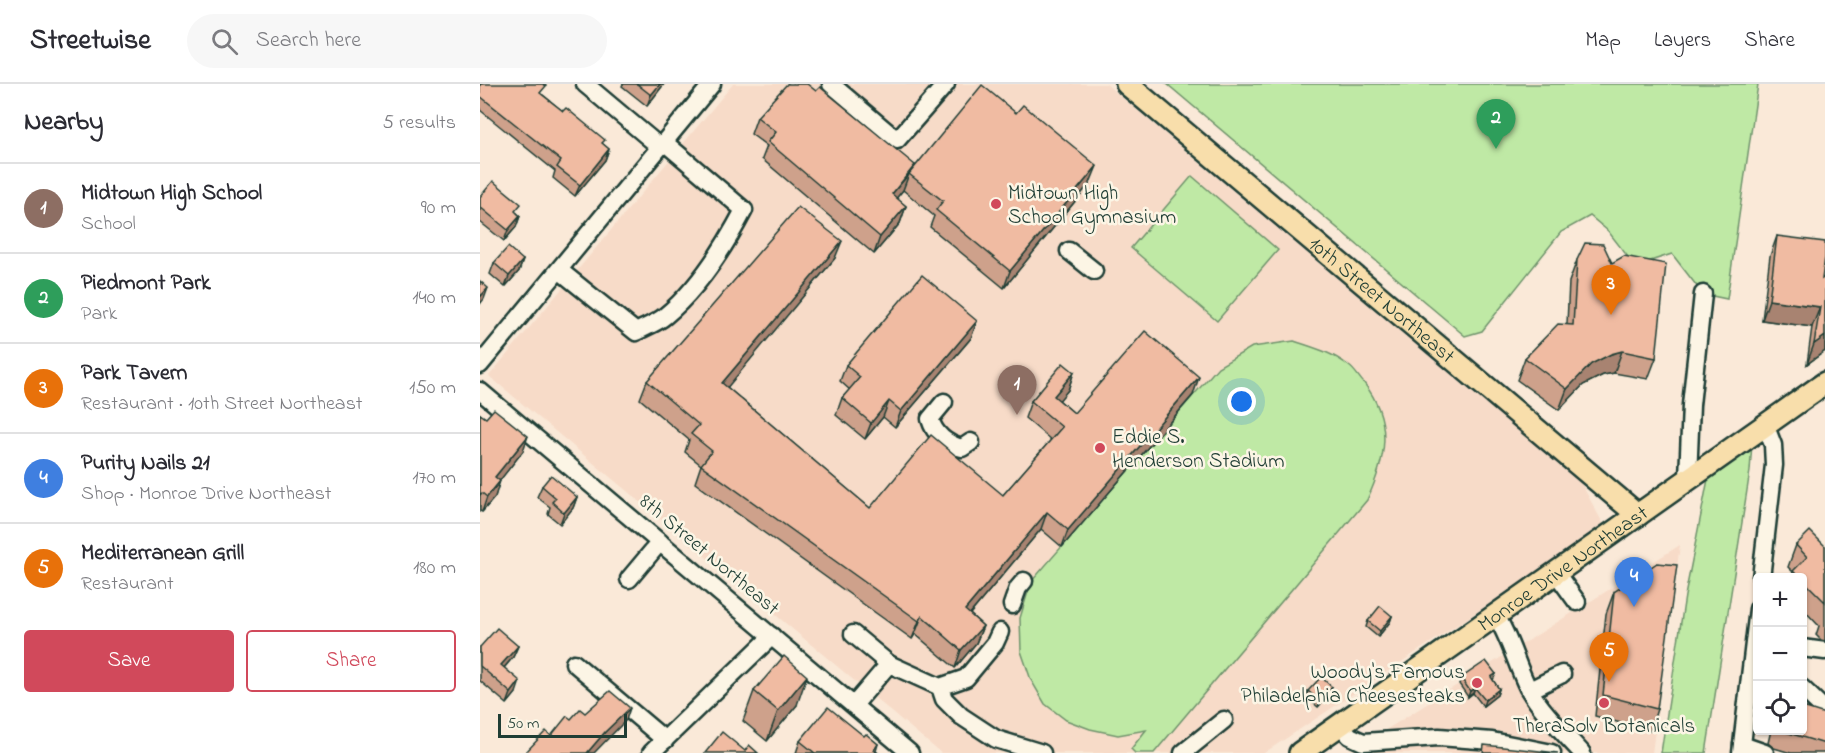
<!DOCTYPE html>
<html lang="en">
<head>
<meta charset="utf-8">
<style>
  body { margin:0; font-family:"Indie Flower",sans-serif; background:#f7f7f7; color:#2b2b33 }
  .controls { position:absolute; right:18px; bottom:18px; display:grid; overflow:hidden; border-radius:6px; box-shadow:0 2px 4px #0004 }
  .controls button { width:54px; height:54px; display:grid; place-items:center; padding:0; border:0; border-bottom:2px solid #e1e1e2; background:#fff; color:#2b2b33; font:30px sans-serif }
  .scale { position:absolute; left:18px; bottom:15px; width:129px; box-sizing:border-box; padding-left:6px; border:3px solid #1f3d34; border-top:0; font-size:16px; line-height:21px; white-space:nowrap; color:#1f3d34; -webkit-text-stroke:4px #fcf5e5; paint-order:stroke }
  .you { position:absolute; left:762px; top:318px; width:21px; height:21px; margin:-15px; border:4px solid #fff; border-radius:50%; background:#1a73e8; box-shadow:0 0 0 9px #1a73e833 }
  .badge { display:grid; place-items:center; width:39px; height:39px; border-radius:50%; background:#d1495b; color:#fff; font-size:20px; font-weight:700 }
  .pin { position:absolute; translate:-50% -50px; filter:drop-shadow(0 2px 3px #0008) }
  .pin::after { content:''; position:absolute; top:32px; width:21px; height:18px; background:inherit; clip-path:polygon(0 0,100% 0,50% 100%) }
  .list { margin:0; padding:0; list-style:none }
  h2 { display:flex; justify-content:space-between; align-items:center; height:78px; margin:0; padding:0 24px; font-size:26px }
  h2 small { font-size:20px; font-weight:400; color:#7c7c81 }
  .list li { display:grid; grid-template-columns:39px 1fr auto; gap:18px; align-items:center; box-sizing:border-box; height:90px; padding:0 24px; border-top:2px solid #e1e1e2 }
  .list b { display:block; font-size:22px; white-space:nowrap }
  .list p { margin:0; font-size:20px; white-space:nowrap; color:#7c7c81 }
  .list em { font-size:20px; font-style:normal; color:#7c7c81 }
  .actions { display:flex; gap:12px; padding:18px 24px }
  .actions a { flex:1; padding:14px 0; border:2px solid #d1495b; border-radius:6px; text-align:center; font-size:21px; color:#d1495b }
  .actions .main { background:#d1495b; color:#fff }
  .icon { flex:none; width:33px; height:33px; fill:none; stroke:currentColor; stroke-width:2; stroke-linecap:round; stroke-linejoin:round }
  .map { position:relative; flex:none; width:1345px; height:669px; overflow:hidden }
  header { display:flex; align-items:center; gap:36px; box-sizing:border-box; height:84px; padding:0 30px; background:#fff; border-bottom:2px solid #e1e1e2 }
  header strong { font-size:28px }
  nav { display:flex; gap:33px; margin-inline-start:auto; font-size:21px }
  .search { width:420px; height:54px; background:#f7f7f7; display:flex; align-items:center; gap:15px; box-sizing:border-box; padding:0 21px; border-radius:33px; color:#7c7c81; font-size:22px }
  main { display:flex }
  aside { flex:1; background:#fff }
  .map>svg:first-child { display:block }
  .built { fill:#f7dbc8 }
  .green { fill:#bfe9a5; stroke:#6f936c; stroke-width:1.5 }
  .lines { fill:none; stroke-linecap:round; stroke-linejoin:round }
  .minor-casing { stroke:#1f3d34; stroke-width:21 }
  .major-casing { stroke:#1f3d34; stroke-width:26 }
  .minor { stroke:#fcf5e5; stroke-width:16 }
  .major { stroke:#f8deab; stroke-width:21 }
  .wall { fill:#cea18b; stroke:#1f3d34; stroke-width:1.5 }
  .shaded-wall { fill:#a88371; stroke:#1f3d34; stroke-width:1.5 }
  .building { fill:#f0bba2; stroke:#1f3d34; stroke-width:1.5 }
  .poi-dot { fill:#d1495b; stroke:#fcf5e5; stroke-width:2 }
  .labels { text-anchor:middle; stroke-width:5; stroke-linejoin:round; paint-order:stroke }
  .poi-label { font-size:21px; fill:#1f3d34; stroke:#fcf5e5; text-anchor:start }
  .street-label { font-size:21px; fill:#1f3d34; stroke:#fcf5e5 }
</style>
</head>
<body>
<header>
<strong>Streetwise</strong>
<div class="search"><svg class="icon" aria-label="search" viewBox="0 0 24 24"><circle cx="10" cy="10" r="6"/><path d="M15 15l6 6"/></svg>Search here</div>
<nav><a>Map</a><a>Layers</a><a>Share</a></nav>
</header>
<main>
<aside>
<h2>Nearby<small>5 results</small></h2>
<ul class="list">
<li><span class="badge" style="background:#8d6e63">1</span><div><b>Midtown High School</b><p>School</p></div><em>90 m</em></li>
<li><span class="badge" style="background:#2e9e5b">2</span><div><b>Piedmont Park</b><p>Park</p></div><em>140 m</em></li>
<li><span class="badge" style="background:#e8710a">3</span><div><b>Park Tavern</b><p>Restaurant · 10th Street Northeast</p></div><em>150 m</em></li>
<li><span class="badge" style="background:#3f7fe0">4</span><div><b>Purity Nails 21</b><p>Shop · Monroe Drive Northeast</p></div><em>170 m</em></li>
<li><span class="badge" style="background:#e8710a">5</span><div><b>Mediterranean Grill</b><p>Restaurant</p></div><em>180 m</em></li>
</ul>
<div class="actions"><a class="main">Save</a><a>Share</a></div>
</aside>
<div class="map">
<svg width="1345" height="669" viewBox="0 0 1345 669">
  <rect width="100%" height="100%" fill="#fae9d8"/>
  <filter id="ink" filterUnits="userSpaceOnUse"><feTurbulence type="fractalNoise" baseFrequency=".0167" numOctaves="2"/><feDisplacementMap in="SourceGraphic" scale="12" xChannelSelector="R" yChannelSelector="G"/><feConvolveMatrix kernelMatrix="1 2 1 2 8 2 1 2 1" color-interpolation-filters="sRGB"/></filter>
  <g filter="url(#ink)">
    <g class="built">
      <polygon points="253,0 626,0 1101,399 1125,443 784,669 461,669 9,292"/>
      <polygon points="1200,461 1172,669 869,669"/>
    </g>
    <g class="green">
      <polygon points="687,0 1278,0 1247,215 1223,210 1192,170 1155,182 1128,147 1110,132 1081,148 1002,247 985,252"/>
      <polygon points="712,92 798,166 737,237 651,164"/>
      <path d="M 814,257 C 833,263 853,269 869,282 C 875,286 879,294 884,299 C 914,338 906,375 887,416 L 674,669 L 655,669 L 651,665 L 666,646 L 638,651 L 610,645 L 586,636 L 565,620 L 551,596 L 541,567 L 540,534 L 551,498 L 738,283 L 772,263 Z"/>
      <polygon points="1272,359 1270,387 1226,669 1181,669 1205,512 1229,390"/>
    </g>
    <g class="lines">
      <defs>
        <g id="minor">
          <polyline points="105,0 180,63"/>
          <polyline points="351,0 417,56 466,0"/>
          <polyline points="589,167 614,187"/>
          <path d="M 79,186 L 156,248 C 165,243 177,239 185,232 C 218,205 244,164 264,126 L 184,58"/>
          <polyline points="0,281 232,0"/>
          <polyline points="0,307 430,669"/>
          <path d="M 464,318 L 450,335 C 455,351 466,360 482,364 L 491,358"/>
          <polyline points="1208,394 1211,321 1223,210"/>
          <polyline points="1076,489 1097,518"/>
          <polyline points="1281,494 1294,381 1293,361 1285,340"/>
          <polyline points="149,495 180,458"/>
          <polyline points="532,521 538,504 544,497"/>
          <path d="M 1016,532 C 1030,554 1036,580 1048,604 C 1062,628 1083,648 1102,669"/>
          <polyline points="373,550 409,580 374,621"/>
          <polyline points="1322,564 1345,567"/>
          <polyline points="94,579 185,656"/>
          <polyline points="409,580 460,603 486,594 515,559 520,548"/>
          <polyline points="460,603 464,615 481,632 516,655 562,669"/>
          <polyline points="1322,604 1345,626"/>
          <polyline points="1050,606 1082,590"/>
          <polyline points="860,641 870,652 883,658 959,653 1012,657 1072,669"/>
          <polyline points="1262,661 1285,669"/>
          <polyline points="171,669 292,552"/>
          <polyline points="703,669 744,636"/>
          <polyline points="1261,669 1278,525"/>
        </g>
        <g id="major">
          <path id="s1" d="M 647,0 L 1158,431"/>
          <path id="s2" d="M 820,669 L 1345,299"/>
        </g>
      </defs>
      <use href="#minor" class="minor-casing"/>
      <use href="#major" class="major-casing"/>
      <use href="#minor" class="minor"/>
      <use href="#major" class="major"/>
    </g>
    <g class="wall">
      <polygon points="0,0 63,11 129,65 125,76 95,112 73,94 75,87 0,26"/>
      <polygon points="143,0 184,0 167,22 142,2"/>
      <polygon points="277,33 435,81 610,99 524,204 450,143 454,132 423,106 416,114 426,122 420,139 394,170 282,75 287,62 271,50"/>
      <polygon points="0,113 37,129 40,132 36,143 24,157 0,138"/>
      <polygon points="1297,152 1342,195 1345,193 1345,267 1327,280 1332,243 1282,236 1290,172"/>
      <polygon points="355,174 247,303 390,424 523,411 571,356 545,334 551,317 594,288 588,306 579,316 594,329 713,311 582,463 561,445 490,530 503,542 496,559 475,584 435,550 432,555 215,399 221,381 205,368 209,356 160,315 167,297"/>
      <polygon points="43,176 39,187 25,203 10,190 14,179"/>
      <polygon points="1097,176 1132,179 1176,274 1168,295 1134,289 1123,291 1103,301 1079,326 1037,296 1045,274 1087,240 1089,198"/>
      <polygon points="497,237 491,254 415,343 403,333 385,355 356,331 362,314 370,306 360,297 366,281"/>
      <polygon points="0,330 43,367 19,397 15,413 2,428 0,427"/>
      <polygon points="62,402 97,413 93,424 80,440 68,430 70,423 57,413"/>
      <polygon points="1316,461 1345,462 1345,557 1341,556 1336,551 1339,542 1323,525 1323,494 1311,494 1313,488 1308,483"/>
      <polygon points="1134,508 1177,625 1170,647 1115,632 1126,530"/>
      <polygon points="912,532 910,538 898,553 886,543 888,537"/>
      <polygon points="38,562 33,573 24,584 36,609 27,620 0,597 0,563"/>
      <polygon points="1016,590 1013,596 1019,605 1017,611 1003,622 993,609 988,613 979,600 981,594"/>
      <polygon points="852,603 850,609 838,623 826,613 828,607"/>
      <polygon points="274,607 317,621 287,657 263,637"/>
      <polygon points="1345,630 1345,669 1311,669 1294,664 1288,659 1291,646 1323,646"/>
      <polygon points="384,652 398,660 396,667 398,669 316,669 320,657"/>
    </g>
    <g class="shaded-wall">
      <polygon points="180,0 184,0 167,22 171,11"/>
      <polygon points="129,65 125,76 95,112 100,101"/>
      <polygon points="617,82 610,99 524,204 530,187"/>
      <polygon points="429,90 423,106 406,127 412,110"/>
      <polygon points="426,122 420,139 394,170 400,153"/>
      <polygon points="40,132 36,143 24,157 28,146"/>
      <polygon points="362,157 355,174 236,317 242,299"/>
      <polygon points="43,176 39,187 25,203 29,192"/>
      <polygon points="8,204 4,215 0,220 0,213"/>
      <polygon points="1289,216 1340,223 1332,243 1282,236"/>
      <polygon points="497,237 491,254 415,343 421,327"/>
      <polygon points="1345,252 1345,267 1327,280 1334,260"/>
      <polygon points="1142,267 1134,289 1123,291 1103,301 1079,326 1087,305 1111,280 1131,270"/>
      <polygon points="594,288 588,306 568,330 574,312"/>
      <polygon points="719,293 713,311 582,463 588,446"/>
      <polygon points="409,317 403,333 385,355 391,339"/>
      <polygon points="48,352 43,367 10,409 15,393"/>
      <polygon points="20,397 15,413 2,428 7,413"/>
      <polygon points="97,413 93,424 80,440 84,429"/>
      <polygon points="567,428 561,445 478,544 485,526"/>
      <polygon points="442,532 435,550 432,555 439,537"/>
      <polygon points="912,532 910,538 898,553 900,547"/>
      <polygon points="503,542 496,559 475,584 481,566"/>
      <polygon points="38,562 33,573 17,592 21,581"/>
      <polygon points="327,592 317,621 287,657 298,627"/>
      <polygon points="40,597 36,609 27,620 31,609"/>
      <polygon points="852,603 850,609 838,623 840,617"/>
      <polygon points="995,604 993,609 988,613 990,607"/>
      <polygon points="1019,605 1017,611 1003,622 1005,616"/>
      <polygon points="150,624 146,636 114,669 107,669 125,648"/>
    </g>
    <g class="building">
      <polygon points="0,0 63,0 66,2 60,9 83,27 86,24 125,56 122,59 129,65 100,101 77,83 81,77 0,12"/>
      <polygon points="157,0 180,0 171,11"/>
      <polygon points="307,0 327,0 336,7 340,3 435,81 412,110 426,122 400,153 288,58 296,48 277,33"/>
      <polygon points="502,1 536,29 543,21 617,82 530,187 456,126 463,117 429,90"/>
      <polygon points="13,97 41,120 35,127 40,132 28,146 0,123 0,113"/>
      <polygon points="318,123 362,157 242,299 390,424 451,351 523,411 582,343 551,317 583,279 594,288 574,312 594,329 665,247 719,293 588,446 567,428 485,526 503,542 481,566 442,532 439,537 221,381 232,367 211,350 219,341 167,297"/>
      <polygon points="1297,152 1345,158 1345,173 1342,195 1345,193 1345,252 1334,260 1340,223 1289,216"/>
      <polygon points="1105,159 1123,160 1132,179 1144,172 1186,180 1176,274 1142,267 1131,270 1111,280 1087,305 1045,274 1078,240 1093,241 1097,176"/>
      <polygon points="28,163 43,176 29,192 14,179"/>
      <polygon points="442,191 497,237 421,327 409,317 391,339 362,314 380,293 366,281"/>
      <polygon points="0,197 8,204 0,213"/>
      <polygon points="14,325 48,352 15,393 20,397 7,413 2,409 0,411 0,330 6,334"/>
      <polygon points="71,391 97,413 84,429 72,418 76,414 62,402"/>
      <polygon points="1330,447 1345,462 1345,518 1323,496 1323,494 1320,494 1313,487 1327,473 1316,461"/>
      <polygon points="1177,479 1197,481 1177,625 1123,611 1134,508"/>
      <polygon points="900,522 912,532 900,547 888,537"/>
      <polygon points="17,544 38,562 21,581 40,597 31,609 0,582 0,563"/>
      <polygon points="304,572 327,592 298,627 274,607"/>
      <polygon points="1006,577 1016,590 1011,593 1019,605 1005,616 995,604 990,607 981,594"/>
      <polygon points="841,593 852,603 840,617 828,607"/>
      <polygon points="130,607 150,624 125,648 107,669 45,669 66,647 71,652 87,632 91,635 100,625 105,629"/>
      <polygon points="348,623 384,652 386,650 398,660 394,666 398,669 335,669 320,657"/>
      <polygon points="1323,623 1345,630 1345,660 1299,646 1323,646"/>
      <polygon points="242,648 265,667 269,661 278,669 225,669"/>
      <polygon points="1004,661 1078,669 1003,669"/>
    </g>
  </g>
  <g class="poi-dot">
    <circle cx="516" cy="120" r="6"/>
    <circle cx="620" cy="364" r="6"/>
    <circle cx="997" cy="599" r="6"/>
    <circle cx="1124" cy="619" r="6"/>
  </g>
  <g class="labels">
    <g class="poi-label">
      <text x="528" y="115">Midtown High<tspan x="528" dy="24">School Gymnasium</tspan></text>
      <text x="632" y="359">Eddie S.<tspan x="632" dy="24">Henderson Stadium</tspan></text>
      <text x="985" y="594" text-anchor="end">Woody's Famous<tspan x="985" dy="24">Philadelphia Cheesesteaks</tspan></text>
      <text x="1124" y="648" text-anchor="middle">TheraSolv Botanicals</text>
    </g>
    <g class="street-label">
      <text dy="7" stroke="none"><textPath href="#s1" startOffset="334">10th Street Northeast</textPath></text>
      <text transform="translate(230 470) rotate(40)" y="7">8th Street Northeast</text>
      <text dy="7" stroke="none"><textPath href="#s2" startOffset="321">Monroe Drive Northeast</textPath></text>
    </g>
  </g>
</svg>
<div class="controls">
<button>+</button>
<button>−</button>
<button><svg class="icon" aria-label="locate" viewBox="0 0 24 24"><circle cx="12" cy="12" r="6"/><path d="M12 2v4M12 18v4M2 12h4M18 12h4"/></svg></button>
</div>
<div class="scale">50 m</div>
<div class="you"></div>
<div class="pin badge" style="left:537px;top:331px;background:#8d6e63">1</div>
<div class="pin badge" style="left:1016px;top:65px;background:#2e9e5b">2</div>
<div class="pin badge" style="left:1131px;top:231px;background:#e8710a">3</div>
<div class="pin badge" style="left:1154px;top:523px;background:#3f7fe0">4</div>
<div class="pin badge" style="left:1129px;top:598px;background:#e8710a">5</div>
</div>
</main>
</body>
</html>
